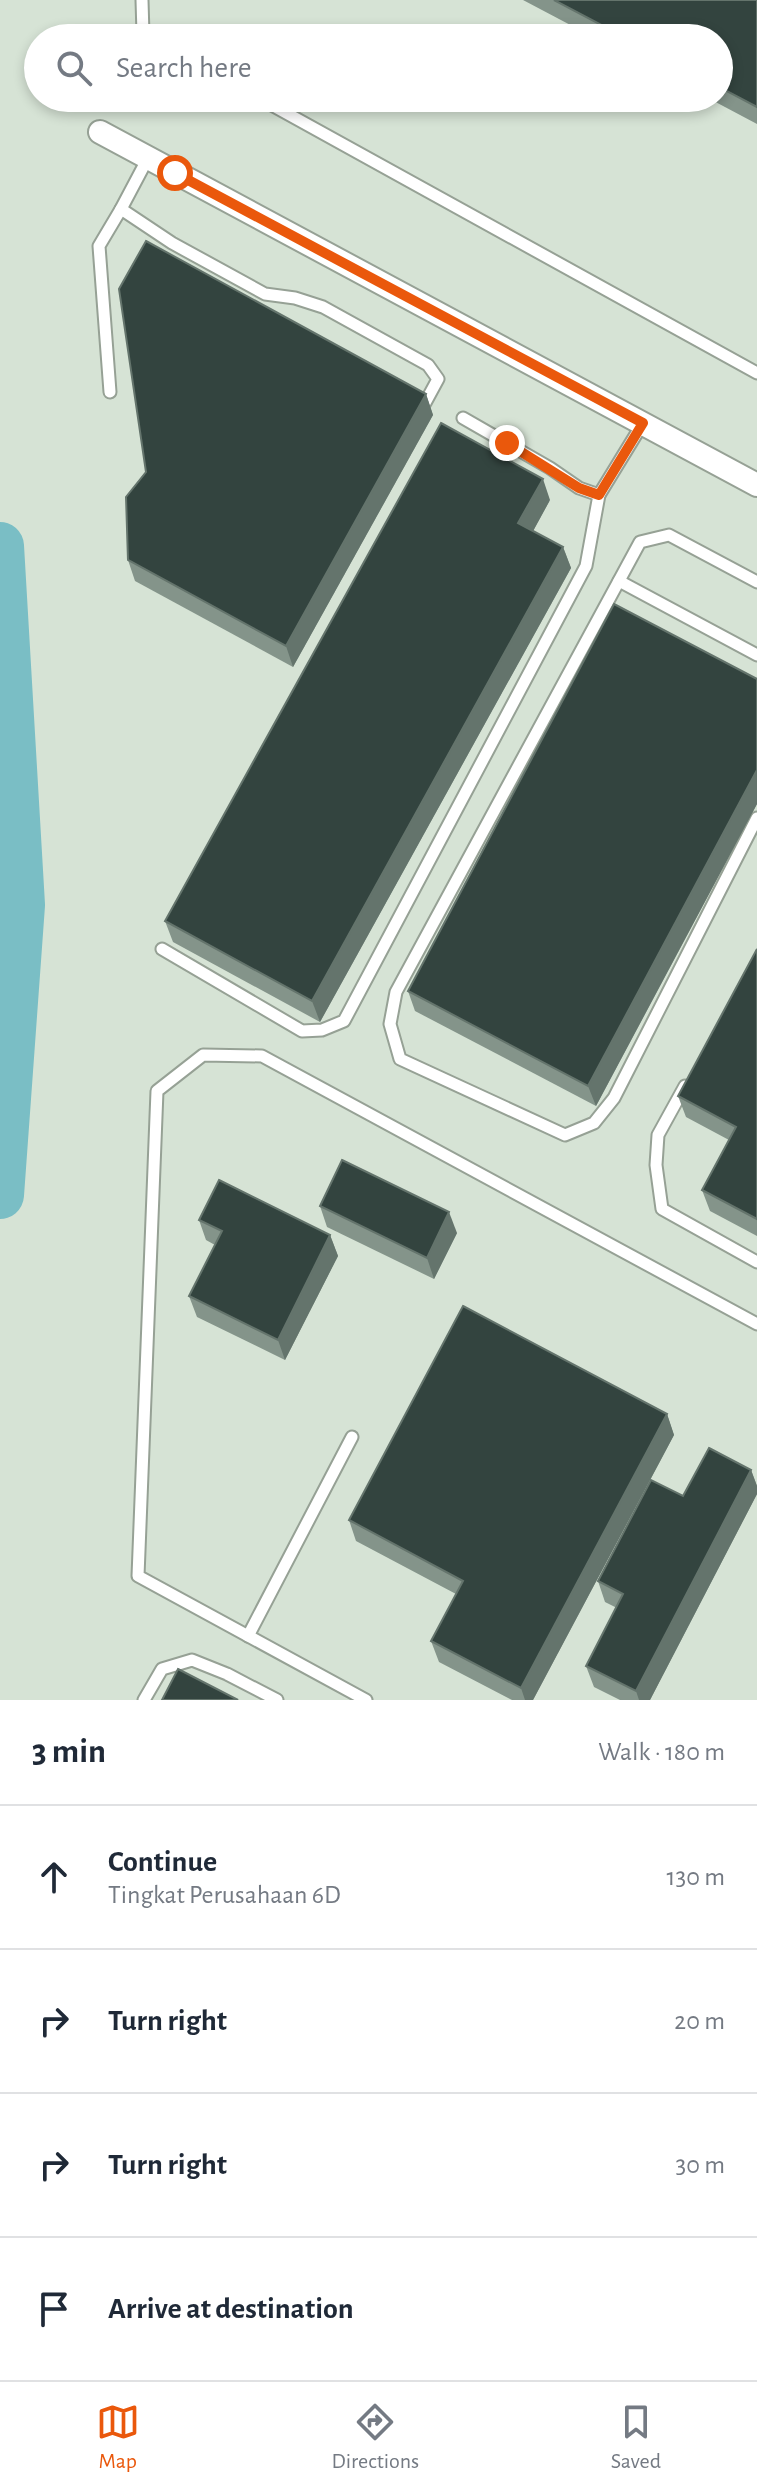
<!DOCTYPE html>
<html lang="en">
<head>
<meta charset="utf-8">
<style>
  body { margin:0; font-family:"Alegreya Sans",sans-serif; background:#f6f6f7; color:#1f2937 }
  .stop { position:absolute; width:24px; height:24px; margin:-18px; border:6px solid #ea580c; border-radius:50%; background:#fff }
  .stop.end { background:#ea580c; border-color:#fff; box-shadow:0 2px 8px #0008 }
  .list { margin:0; padding:0; list-style:none }
  h2 { display:flex; justify-content:space-between; align-items:center; height:104px; margin:0; padding:0 32px; font-size:34px }
  h2 small { font-size:26px; font-weight:400; color:#747a83 }
  .list li { display:grid; grid-template-columns:52px 1fr auto; gap:24px; align-items:center; box-sizing:border-box; height:144px; padding:0 32px; border-top:2px solid #e0e1e3 }
  .list b { display:block; font-size:30px; white-space:nowrap }
  .list p { margin:0; font-size:26px; white-space:nowrap; color:#747a83 }
  .list em { font-size:26px; font-style:normal; color:#747a83 }
  .icon { flex:none; width:44px; height:44px; fill:none; stroke:currentColor; stroke-width:2; stroke-linecap:round; stroke-linejoin:round }
  .map { position:relative; flex:none; width:757px; height:1700px; overflow:hidden }
  .search { position:absolute; background:#fff; box-shadow:0 4px 12px #0003; left:24px; right:24px; top:24px; height:88px; display:flex; align-items:center; gap:20px; box-sizing:border-box; padding:0 28px; border-radius:44px; color:#747a83; font-size:30px }
  .sheet { height:680px; background:#fff }
  nav { display:flex; justify-content:space-around; align-items:center; box-sizing:border-box; height:112px; border-top:2px solid #e0e1e3; background:#fff; font-size:22px; color:#747a83 }
  nav a { display:grid; justify-items:center; gap:4px }
  nav .on { color:#ea580c }
  .map>svg:first-child { display:block }
  .lines { fill:none; stroke-linecap:round; stroke-linejoin:round }
  .stream { stroke:#598a8e; stroke-width:8 }
  .river { stroke:#7abec5; stroke-width:48 }
  .lane-casing { stroke:#96a195; stroke-width:15 }
  .street-casing { stroke:#96a195; stroke-width:26 }
  .lane { stroke:#fff; stroke-width:11 }
  .street { stroke:#fff; stroke-width:22 }
  .wall { fill:#84948a }
  .shaded-wall { fill:#64746c }
  .building { fill:#33443f; stroke:#64746c; stroke-width:2 }
  .route { stroke:#ea580c; stroke-width:10 }
</style>
</head>
<body>
<div class="map">
<svg width="757" height="1700" viewBox="0 0 757 1700">
  <rect width="100%" height="100%" fill="#d6e3d5"/>
  <g class="lines">
    <polyline class="stream" points="0,578 3,580"/>
    <polyline class="river" points="0,546 21,905 0,1195"/>
    <defs>
      <g id="lane">
        <polyline points="142,0 143,34 151,38"/>
        <polyline points="259,98 757,373"/>
        <polyline points="148,158 121,209 172,243 265,294 295,298 323,307 428,365 438,379 425,403"/>
        <polyline points="110,392 99,246 121,209"/>
        <polyline points="463,418 550,468 579,488 599,495 643,423"/>
        <polyline points="619,581 757,655"/>
        <polyline points="757,582 669,535 640,542 396,992 390,1024 400,1059 565,1135 594,1123 614,1098 757,818"/>
        <polyline points="162,949 302,1031 322,1030 344,1021 586,566 599,495"/>
        <polyline points="685,1086 658,1135 656,1165 662,1209 757,1262"/>
        <polyline points="248,1636 352,1437"/>
        <polyline points="144,1700 162,1669 192,1660 227,1674 277,1700"/>
        <polyline points="366,1700 138,1576 157,1091 203,1055 262,1056 757,1324"/>
      </g>
      <polyline id="street" points="100,132 757,485"/>
    </defs>
    <use href="#lane" class="lane-casing"/>
    <use href="#street" class="street-casing"/>
    <use href="#lane" class="lane"/>
    <use href="#street" class="street"/>
  </g>
  <g class="wall">
    <polygon points="523,0 757,0 757,124 708,98 719,98 719,38 595,38"/>
    <polygon points="426,394 433,415 293,667 135,581 128,560"/>
    <polygon points="550,500 533,531 563,547 571,568 320,1022 173,942 165,921"/>
    <polygon points="757,679 757,804 596,1106 415,1011 408,991"/>
    <polygon points="757,949 757,1236 710,1211 702,1190 729,1140 686,1117 678,1096"/>
    <polygon points="320,1206 457,1233 434,1279 327,1227"/>
    <polygon points="199,1220 330,1235 338,1256 285,1360 197,1317 189,1296 215,1245 206,1240"/>
    <polygon points="667,1414 674,1435 533,1700 512,1700 439,1662 431,1641 456,1594 356,1541 349,1520"/>
    <polygon points="751,1470 757,1486 757,1494 650,1700 620,1700 594,1687 586,1666 617,1608 605,1602 598,1581 683,1496"/>
  </g>
  <g class="shaded-wall">
    <polygon points="426,394 433,415 293,667 286,646"/>
    <polygon points="543,479 550,500 526,544 518,523"/>
    <polygon points="563,547 571,568 320,1022 312,1001"/>
    <polygon points="757,770 757,804 596,1106 588,1086"/>
    <polygon points="449,1212 457,1233 434,1279 427,1258"/>
    <polygon points="330,1235 338,1256 285,1360 278,1340"/>
    <polygon points="667,1414 674,1435 533,1700 525,1700 521,1688"/>
    <polygon points="751,1470 757,1486 757,1494 650,1700 639,1700 636,1691"/>
  </g>
  <g class="building">
    <polygon points="554,0 757,0 757,107 719,87 719,38 626,38"/>
    <polygon points="146,241 426,394 286,646 128,560 126,497 146,472 119,289"/>
    <polygon points="441,423 543,479 518,523 563,547 312,1001 165,921"/>
    <polygon points="614,604 757,679 757,770 588,1086 408,991"/>
    <polygon points="757,949 757,1219 702,1190 736,1127 678,1096"/>
    <polygon points="342,1160 449,1212 427,1258 320,1206"/>
    <polygon points="219,1180 330,1235 278,1340 189,1296 222,1231 199,1220"/>
    <polygon points="463,1306 667,1414 521,1688 431,1641 463,1581 349,1520"/>
    <polygon points="709,1448 751,1470 636,1691 586,1666 623,1594 598,1581 651,1480 683,1496"/>
    <polygon points="178,1669 238,1700 162,1700"/>
  </g>
  <g class="lines">
    <polyline class="route" points="175,173 643,423 599,495 579,488 507,443"/>
  </g>
</svg>
<div class="stop" style="left:175px;top:173px"></div>
<div class="stop end" style="left:507px;top:443px"></div>
<div class="search"><svg class="icon" aria-label="search" viewBox="0 0 24 24"><circle cx="10" cy="10" r="6"/><path d="M15 15l6 6"/></svg>Search here</div>
</div>
<section class="sheet">
<h2>3 min<small>Walk · 180 m</small></h2>
<ul class="list">
<li><svg class="icon" aria-label="ahead" viewBox="0 0 24 24"><path d="M12 20V5M6 11l6-6 6 6"/></svg><div><b>Continue</b><p>Tingkat Perusahaan 6D</p></div><em>130 m</em></li>
<li><svg class="icon" aria-label="right" viewBox="0 0 24 24"><path d="M7 20v-9h11M14 6l5 5-5 5"/></svg><div><b>Turn right</b></div><em>20 m</em></li>
<li><svg class="icon" aria-label="right" viewBox="0 0 24 24"><path d="M7 20v-9h11M14 6l5 5-5 5"/></svg><div><b>Turn right</b></div><em>30 m</em></li>
<li><svg class="icon" aria-label="arrive" viewBox="0 0 24 24"><path d="M6 21V4h12l-3 4 3 4H6"/></svg><div><b>Arrive at destination</b></div></li>
</ul>
</section>
<nav>
<a class="on"><svg class="icon" aria-label="map" viewBox="0 0 24 24"><path d="M3 6l6-2 6 2 6-2v14l-6 2-6-2-6 2zM9 4v14M15 6v14"/></svg>Map</a>
<a><svg class="icon" aria-label="directions" viewBox="0 0 24 24"><path d="M12 3l9 9-9 9-9-9zM9 14v-3h6M13 9l2 2-2 2"/></svg>Directions</a>
<a><svg class="icon" aria-label="saved" viewBox="0 0 24 24"><path d="M7 4h10v16l-5-4-5 4z"/></svg>Saved</a>
</nav>
</body>
</html>
